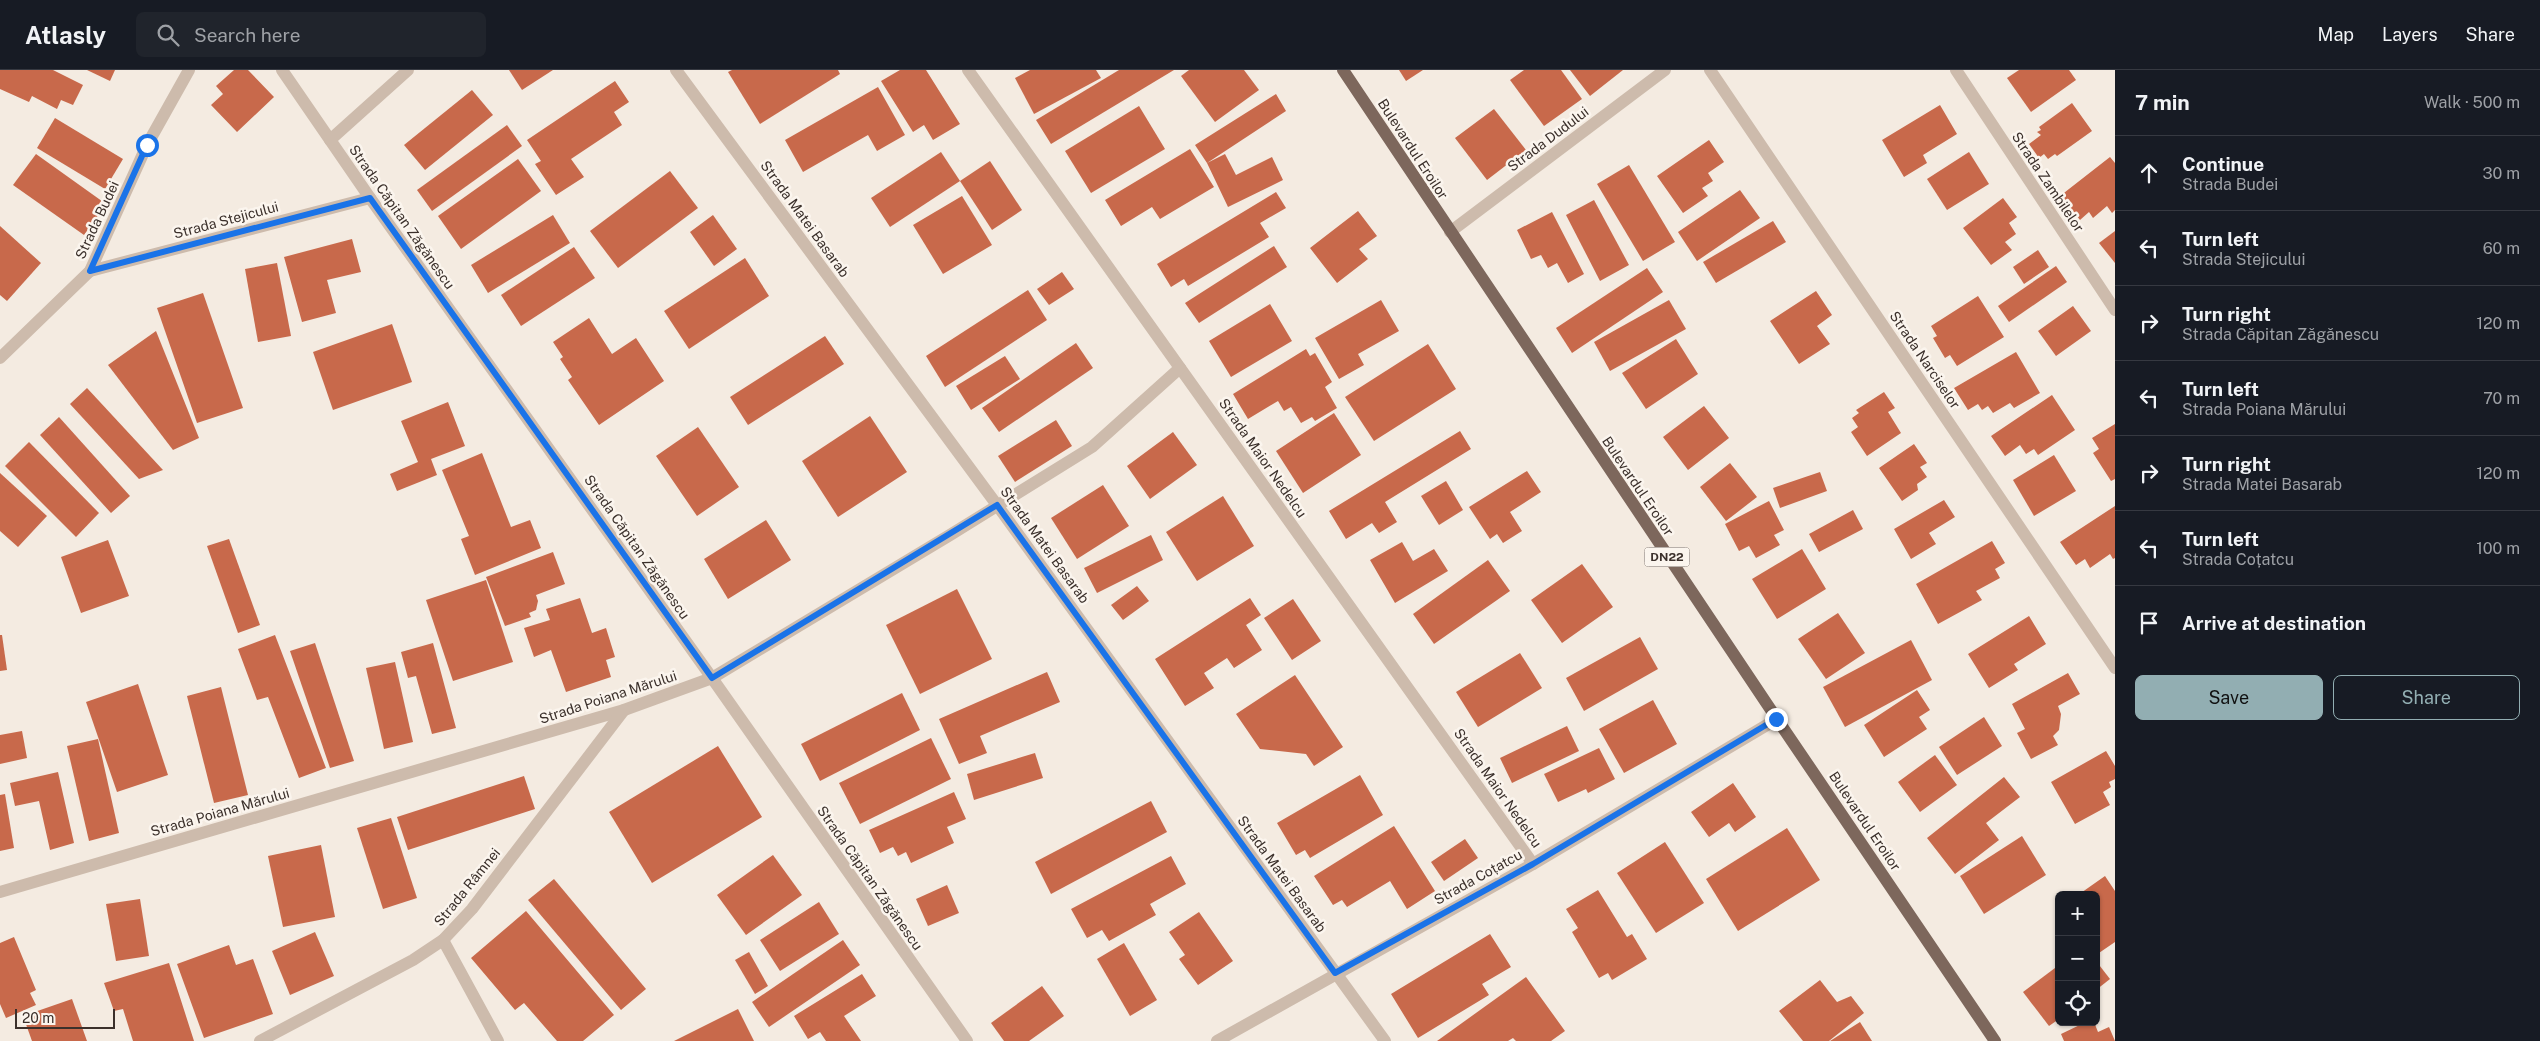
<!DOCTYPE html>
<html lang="en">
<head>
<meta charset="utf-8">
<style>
  body { margin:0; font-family:"Public Sans",sans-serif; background:#20242c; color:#f1f3f6 }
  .controls { position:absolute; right:15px; bottom:15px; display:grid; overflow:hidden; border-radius:8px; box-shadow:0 1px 4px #0004 }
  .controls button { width:45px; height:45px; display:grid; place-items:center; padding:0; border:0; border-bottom:1px solid #363941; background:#171b24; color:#f1f3f6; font:25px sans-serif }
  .scale { position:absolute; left:15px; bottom:12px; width:100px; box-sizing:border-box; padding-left:5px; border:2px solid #3b302b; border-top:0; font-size:14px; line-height:18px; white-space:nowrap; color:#3b302b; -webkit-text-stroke:4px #fbf5ee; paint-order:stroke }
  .stop { position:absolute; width:15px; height:15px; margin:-11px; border:4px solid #1a73e8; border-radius:50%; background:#fff }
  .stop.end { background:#1a73e8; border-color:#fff; box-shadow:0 1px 5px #0008 }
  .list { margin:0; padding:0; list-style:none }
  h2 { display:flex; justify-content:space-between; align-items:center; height:65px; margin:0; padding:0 20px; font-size:21px }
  h2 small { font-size:16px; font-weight:400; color:#9ea1a6 }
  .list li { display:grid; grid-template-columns:32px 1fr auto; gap:15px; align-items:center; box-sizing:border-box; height:75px; padding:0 20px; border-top:1px solid #363941 }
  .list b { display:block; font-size:19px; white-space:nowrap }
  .list p { margin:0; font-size:16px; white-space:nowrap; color:#9ea1a6 }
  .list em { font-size:16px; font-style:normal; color:#9ea1a6 }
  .actions { display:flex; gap:10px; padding:15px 20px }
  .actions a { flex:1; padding:11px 0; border:1px solid #92aeb2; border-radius:8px; text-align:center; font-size:18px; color:#92aeb2 }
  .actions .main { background:#92aeb2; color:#111 }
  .icon { flex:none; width:28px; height:28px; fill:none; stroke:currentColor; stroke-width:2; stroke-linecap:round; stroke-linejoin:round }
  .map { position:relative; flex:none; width:2115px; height:971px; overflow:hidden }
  header { display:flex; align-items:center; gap:30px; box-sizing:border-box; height:70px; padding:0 25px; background:#171b24; border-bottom:1px solid #363941 }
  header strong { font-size:24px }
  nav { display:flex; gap:28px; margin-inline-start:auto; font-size:18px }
  .search { width:350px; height:45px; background:#20242c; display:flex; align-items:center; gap:12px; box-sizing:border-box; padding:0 18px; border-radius:8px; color:#9ea1a6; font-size:19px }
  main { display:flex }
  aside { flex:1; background:#171b24 }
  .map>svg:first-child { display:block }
  .building { fill:#c8694b }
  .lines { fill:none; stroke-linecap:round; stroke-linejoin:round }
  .minor { stroke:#cdbbac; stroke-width:12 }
  .major { stroke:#7d675c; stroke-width:12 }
  .route { stroke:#1a73e8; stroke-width:6 }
  .labels { text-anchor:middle; stroke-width:5; stroke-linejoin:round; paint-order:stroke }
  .shield { fill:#fbf5ee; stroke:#756b66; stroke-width:1 }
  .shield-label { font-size:12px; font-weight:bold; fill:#3b302b }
  .street-label { font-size:14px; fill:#3b302b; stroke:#fbf5ee }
</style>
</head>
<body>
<header>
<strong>Atlasly</strong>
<div class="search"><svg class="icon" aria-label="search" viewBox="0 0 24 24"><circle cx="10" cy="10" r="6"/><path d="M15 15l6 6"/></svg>Search here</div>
<nav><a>Map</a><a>Layers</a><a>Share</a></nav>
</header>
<main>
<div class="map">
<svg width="2115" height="971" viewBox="0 0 2115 971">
  <rect width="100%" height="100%" fill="#f4ebe1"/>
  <g class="building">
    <polygon points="0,0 53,0 83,15 73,35 61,30 57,39 32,26 29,32 0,19"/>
    <polygon points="87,0 115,0 110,11"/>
    <polygon points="234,0 248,0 274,27 237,62 211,35 223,24 216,16"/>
    <polygon points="509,0 553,0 522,20"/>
    <polygon points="732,0 838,0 840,4 760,54 728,2"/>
    <polygon points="900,0 926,0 960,54 933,70 924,55 913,62 881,11"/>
    <polygon points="1030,0 1096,0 1101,8 1034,44 1015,8"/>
    <polygon points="1119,0 1174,0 1051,74 1036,50"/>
    <polygon points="1189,0 1244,0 1259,20 1215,52 1181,6"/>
    <polygon points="1399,0 1423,0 1406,11"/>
    <polygon points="1524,0 1561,0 1582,29 1544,56 1510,10"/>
    <polygon points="1570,0 1623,0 1590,26"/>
    <polygon points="2019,0 2069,0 2076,10 2031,42 2007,8"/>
    <polygon points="615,11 629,32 614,42 622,55 571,89 584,107 556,125 535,94 541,91 527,70"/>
    <polygon points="878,17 905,65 877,81 868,65 803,102 785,70"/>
    <polygon points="472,20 493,45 425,100 404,75"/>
    <polygon points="1276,24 1286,41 1207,93 1225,84 1236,105 1272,87 1283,110 1228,137 1207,93 1195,75"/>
    <polygon points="2072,33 2092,61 2057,86 2055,84 2048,89 2044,84 2039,88 2029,74 2041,65 2037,62 2041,60 2039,57"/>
    <polygon points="1940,35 1957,64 1923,85 1927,93 1904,107 1882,70"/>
    <polygon points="1139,36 1165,79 1091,123 1065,81"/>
    <polygon points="1494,39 1526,80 1487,110 1455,68"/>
    <polygon points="55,48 123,89 105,119 37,78"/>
    <polygon points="507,55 522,76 432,141 417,120"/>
    <polygon points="1709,70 1724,92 1708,103 1713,111 1702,118 1708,126 1683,143 1657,106"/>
    <polygon points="1190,79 1214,117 1160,149 1152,137 1121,156 1105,130"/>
    <polygon points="941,82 960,111 890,157 871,128"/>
    <polygon points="1969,82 1989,114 1947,140 1927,109"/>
    <polygon points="36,84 106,134 84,165 13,115"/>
    <polygon points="2110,87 2115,93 2115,140 2112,143 2107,136 2093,148 2089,142 2080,150 2060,126"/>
    <polygon points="518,89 541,121 461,179 438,146"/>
    <polygon points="990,91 1022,140 992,160 960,111"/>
    <polygon points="1629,95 1675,172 1643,191 1597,114"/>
    <polygon points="670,101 698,138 618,198 590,161"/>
    <polygon points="1740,120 1760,148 1697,191 1678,162"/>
    <polygon points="1276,122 1286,138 1260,153 1269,167 1188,216 1184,209 1171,217 1157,194"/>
    <polygon points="962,126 992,175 943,204 913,155"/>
    <polygon points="2003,128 2017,147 2009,153 2016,164 2005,172 2012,180 1991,195 1963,158"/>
    <polygon points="1594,130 1629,195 1600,211 1566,145"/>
    <polygon points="1358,141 1377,166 1359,179 1368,189 1337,213 1310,178"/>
    <polygon points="1552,142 1584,204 1568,213 1557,193 1548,198 1541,185 1531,189 1517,160"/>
    <polygon points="553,145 570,173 488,223 471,195"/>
    <polygon points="713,145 737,179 714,196 690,162"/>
    <polygon points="1773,151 1786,172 1716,213 1703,192"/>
    <polygon points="0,156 41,193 7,231 0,225"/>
    <polygon points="2115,161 2115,193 2099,173"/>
    <polygon points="352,169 361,202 327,210 336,243 302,252 284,187"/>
    <polygon points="1274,176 1287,197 1199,253 1185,233"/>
    <polygon points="574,177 595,208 521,256 501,225"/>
    <polygon points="2038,180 2049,197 2024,214 2013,197"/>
    <polygon points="745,188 769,226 689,279 664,241"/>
    <polygon points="277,193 291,266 258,272 245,199"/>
    <polygon points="2056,196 2067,212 2009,252 1998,236"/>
    <polygon points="1647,198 1663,222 1572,283 1556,258"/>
    <polygon points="1062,202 1074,219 1049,235 1037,219"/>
    <polygon points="1028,220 1047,250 945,317 926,286"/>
    <polygon points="1816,221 1832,245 1817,256 1830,274 1799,294 1770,251"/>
    <polygon points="203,223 243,338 197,353 157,238"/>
    <polygon points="1978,226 2004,267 1957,296 1950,285 1945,288 1933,268 1937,266 1931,256"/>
    <polygon points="1381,230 1399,261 1358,284 1364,295 1339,309 1315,268"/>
    <polygon points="1669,230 1686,259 1610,301 1594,272"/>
    <polygon points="1270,234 1292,271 1231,307 1209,271"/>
    <polygon points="2073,236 2091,261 2056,286 2038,261"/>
    <polygon points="589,248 612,284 636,268 664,311 599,355 568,310 572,307 560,289 563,287 553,272"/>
    <polygon points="392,254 412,312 333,340 313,282"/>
    <polygon points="156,261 199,368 173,380 108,295"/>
    <polygon points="825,266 844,294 748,355 730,327"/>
    <polygon points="1676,269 1698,304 1646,339 1622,303"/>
    <polygon points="1076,273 1093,298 999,362 982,338"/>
    <polygon points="1428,274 1456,319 1374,371 1345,327"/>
    <polygon points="1306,279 1310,286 1315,283 1332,312 1325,317 1337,338 1315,351 1312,347 1301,353 1291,337 1284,341 1278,331 1248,349 1233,324"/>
    <polygon points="2016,282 2040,323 2014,338 2010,333 1993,343 1988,336 1982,340 1978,334 1968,340 1954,318"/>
    <polygon points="1005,286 1020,309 971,340 956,316"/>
    <polygon points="87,318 163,400 139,409 70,334"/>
    <polygon points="1884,322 1895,338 1888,342 1901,363 1867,386 1851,362 1858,357 1852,348 1859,343 1856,340"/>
    <polygon points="2052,325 2075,360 2038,385 2034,379 2026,384 2020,375 2005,386 1991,366"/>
    <polygon points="448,332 465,376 431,389 437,405 397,421 390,404 418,392 401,351"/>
    <polygon points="1704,336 1729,368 1688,400 1663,367"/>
    <polygon points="1334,343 1361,385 1303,423 1276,381"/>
    <polygon points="870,346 907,402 838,447 802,391"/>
    <polygon points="59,347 130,426 111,443 40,365"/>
    <polygon points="1056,350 1072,376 1015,412 998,386"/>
    <polygon points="2115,354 2115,409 2111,411 2093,383 2099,379 2092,368"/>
    <polygon points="698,357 739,417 697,446 656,386"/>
    <polygon points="1460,361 1471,379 1385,432 1397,452 1379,463 1372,453 1346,469 1329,441"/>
    <polygon points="1173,362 1197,395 1150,429 1127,396"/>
    <polygon points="29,372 99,443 76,467 5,396"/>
    <polygon points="1914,374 1927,393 1920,397 1927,407 1917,414 1918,420 1902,431 1879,398"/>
    <polygon points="482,383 511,457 530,450 541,478 475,505 461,469 469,466 442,400"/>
    <polygon points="2054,385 2076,421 2034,446 2013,410"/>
    <polygon points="1730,393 1757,427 1726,451 1700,417"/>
    <polygon points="1527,401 1541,422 1510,442 1522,461 1503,473 1497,464 1490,469 1469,437"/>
    <polygon points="1820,402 1827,421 1780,438 1773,418"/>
    <polygon points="0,403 47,446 18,477 0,461"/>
    <polygon points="1446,411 1463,440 1439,455 1421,426"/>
    <polygon points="1103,415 1129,456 1077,489 1051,448"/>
    <polygon points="1223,426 1254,476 1197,511 1166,462"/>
    <polygon points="1944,430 1955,447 1929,463 1936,474 1911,489 1894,459"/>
    <polygon points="1769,431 1784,460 1774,465 1780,475 1756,488 1749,476 1739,481 1725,454"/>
    <polygon points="2115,436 2115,488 2113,489 2110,484 2090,498 2085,489 2076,495 2060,472"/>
    <polygon points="1853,440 1863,459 1819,482 1809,464"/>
    <polygon points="766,450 791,490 728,529 704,489"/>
    <polygon points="1151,465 1163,490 1097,523 1084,498"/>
    <polygon points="229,469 260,555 238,563 207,476"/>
    <polygon points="108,470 129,526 81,543 61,487"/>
    <polygon points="1992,471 2005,493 1995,499 2000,508 1976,521 1982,530 1938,554 1916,514"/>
    <polygon points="1402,472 1413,491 1434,479 1448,501 1395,533 1370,490"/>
    <polygon points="1802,479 1826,519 1777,549 1752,509"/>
    <polygon points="553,482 565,514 536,525 538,531 536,540 529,543 531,547 505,556 486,507"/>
    <polygon points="1488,490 1510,521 1434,574 1413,544"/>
    <polygon points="1582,494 1613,537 1562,573 1531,530"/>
    <polygon points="486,510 513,592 453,611 426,530"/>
    <polygon points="1137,516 1149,531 1123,550 1111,535"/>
    <polygon points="957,519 992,589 920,624 886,555"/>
    <polygon points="580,528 592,563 606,558 615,587 606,590 611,607 566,622 551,580 534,587 524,558 550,550 546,539"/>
    <polygon points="1250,528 1261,545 1246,555 1262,580 1234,598 1227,588 1204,603 1214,618 1185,636 1155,589"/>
    <polygon points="1293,529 1321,571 1292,590 1264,548"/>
    <polygon points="1838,543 1865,583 1826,609 1798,569"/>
    <polygon points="2029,546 2046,574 2014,594 2018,600 1989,618 1968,584"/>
    <polygon points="0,565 2,565 7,600 0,601"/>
    <polygon points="275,565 326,698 299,708 268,627 257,630 238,579"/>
    <polygon points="1640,567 1658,599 1584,641 1566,608"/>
    <polygon points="1911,570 1932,610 1845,657 1823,617"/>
    <polygon points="315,573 354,691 330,698 290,581"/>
    <polygon points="433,573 456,658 432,664 416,606 408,608 401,582"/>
    <polygon points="1520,583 1542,618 1478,657 1456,622"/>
    <polygon points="395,592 413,672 384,679 366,598"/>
    <polygon points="1047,602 1060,632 980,666 987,683 959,694 939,649"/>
    <polygon points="2068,603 2080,624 2058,636 2061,644 2059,660 2053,666 2058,675 2031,689 2017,663 2025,659 2012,634"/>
    <polygon points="1295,605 1343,677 1314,696 1306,684 1260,679 1236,644"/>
    <polygon points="138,614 168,705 117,722 86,632"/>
    <polygon points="221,617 248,725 214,733 187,626"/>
    <polygon points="1917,620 1930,640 1919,647 1927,659 1884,687 1864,655"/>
    <polygon points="902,623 920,660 820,711 801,674"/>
    <polygon points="1653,630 1677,674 1624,703 1599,659"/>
    <polygon points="1984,647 2002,676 1957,705 1939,677"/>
    <polygon points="1567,656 1579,681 1512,713 1500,688"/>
    <polygon points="22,661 27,688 0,694 0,665"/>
    <polygon points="931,668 951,709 860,754 839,713"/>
    <polygon points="98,669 119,763 89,771 67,676"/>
    <polygon points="718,676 762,747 652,813 609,742"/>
    <polygon points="1599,678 1615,709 1588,723 1586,719 1558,732 1544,704"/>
    <polygon points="2106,681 2115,696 2115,709 2109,712 2111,717 2103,722 2110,735 2075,754 2051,712"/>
    <polygon points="1035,683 1043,708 974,730 967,704"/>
    <polygon points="1935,685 1957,715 1920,742 1898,712"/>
    <polygon points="58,702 74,773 50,780 39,731 15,736 10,713"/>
    <polygon points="1360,705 1383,745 1310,788 1305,780 1296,785 1277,753"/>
    <polygon points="524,706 535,739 408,780 397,747"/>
    <polygon points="2004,707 2020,727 1986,753 1999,770 1955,804 1927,768"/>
    <polygon points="1733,713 1756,747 1735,762 1729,753 1709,767 1691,742"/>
    <polygon points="954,722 966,749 947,757 954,773 911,793 906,782 898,786 893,777 880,783 869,760"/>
    <polygon points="5,724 14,778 0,781 0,725"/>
    <polygon points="1151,731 1167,762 1051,824 1035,792"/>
    <polygon points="391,748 417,828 383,839 357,758"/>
    <polygon points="1394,756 1435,821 1407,839 1390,811 1347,837 1342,830 1333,835 1314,806"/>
    <polygon points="1787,758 1820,810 1738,861 1706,809"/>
    <polygon points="2022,766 2046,805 1984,844 1960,806"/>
    <polygon points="1465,769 1478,788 1444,811 1431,792"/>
    <polygon points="1665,772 1704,833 1656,863 1617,803"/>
    <polygon points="321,775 335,847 283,857 268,786"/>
    <polygon points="773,785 802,825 746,865 717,825"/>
    <polygon points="1171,786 1186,814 1150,834 1156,845 1109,871 1102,860 1087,868 1071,839"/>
    <polygon points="2105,806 2115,821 2115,872 2096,885 2096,825 2078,825"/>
    <polygon points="554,809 646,919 621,940 528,830"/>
    <polygon points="947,815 959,843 928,856 916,829"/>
    <polygon points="1598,820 1627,867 1632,864 1647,889 1612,910 1608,903 1599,908 1572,862 1578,858 1566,839"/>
    <polygon points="140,829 149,886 116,891 106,834"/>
    <polygon points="819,832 839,864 780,901 760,870"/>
    <polygon points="526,841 614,945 583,971 557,971 524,933 515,940 471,888"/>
    <polygon points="1199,842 1233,891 1198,915 1179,889 1185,885 1169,862"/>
    <polygon points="315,862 334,906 290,925 272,881"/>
    <polygon points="1490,864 1511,897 1482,914 1489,925 1418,968 1391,924"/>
    <polygon points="14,867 36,920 30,923 36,935 6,948 0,934 0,873"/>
    <polygon points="843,870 860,895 769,957 752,932"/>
    <polygon points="1124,873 1157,930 1130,946 1097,889"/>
    <polygon points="229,875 236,895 253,889 273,944 204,968 177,894"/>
    <polygon points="749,882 768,916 755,924 735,890"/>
    <polygon points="2096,891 2110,909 2096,920"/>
    <polygon points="169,893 194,971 133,971 123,939 114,941 104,913"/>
    <polygon points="2059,895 2059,949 2049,956 2023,922"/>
    <polygon points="862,904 876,926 844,946 861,971 826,971 820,962 808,969 794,946"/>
    <polygon points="1526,907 1565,961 1551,971 1516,971 1513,968 1508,971 1437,971"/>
    <polygon points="1820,910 1837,932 1851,926 1864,943 1829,971 1803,971 1779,941"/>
    <polygon points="1042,916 1064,946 1029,971 1004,971 991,953"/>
    <polygon points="72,929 87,971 32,971 23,946"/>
    <polygon points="738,939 754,971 674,971"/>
    <polygon points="1860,952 1872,971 1830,971"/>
    <polygon points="2086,952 2094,952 2098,962 2109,957 2115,971 2064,971 2061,964"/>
  </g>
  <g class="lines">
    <g class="minor">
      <polyline points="282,0 370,128 712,608 967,971"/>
      <polyline points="676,0 997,435 1385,971"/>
      <polyline points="968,0 1533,794"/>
      <polyline points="1710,0 2115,598"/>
      <polyline points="1956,0 2115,240"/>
      <polyline points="330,70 408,0"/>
      <polyline points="1450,162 1665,0"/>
      <polyline points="90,201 370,128"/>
      <polyline points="0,288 90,201 147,75 189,0"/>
      <polyline points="0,822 624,640 712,608 950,465 1092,377 1180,298"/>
      <polyline points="443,870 498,971"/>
      <polyline points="260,971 413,890 443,870 472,839 624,640"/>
      <polyline points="1217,971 1533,794 1777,649"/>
    </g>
    <polyline class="major" points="1343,0 1777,649 1995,971"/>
  </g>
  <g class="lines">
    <polyline class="route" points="147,75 90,201 370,128 712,608 997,435 1335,903 1533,794 1776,649"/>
  </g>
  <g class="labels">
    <rect class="shield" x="1644.5" y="477.5" width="45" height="19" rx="4"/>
    <g class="shield-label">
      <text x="1667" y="491">DN22</text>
    </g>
    <g class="street-label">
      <text transform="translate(1548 69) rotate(-37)" y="5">Strada Dudului</text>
      <text transform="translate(1413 79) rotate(57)" y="5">Bulevardul Eroilor</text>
      <text transform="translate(2048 112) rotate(56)" y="5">Strada Zambilelor</text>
      <text transform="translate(402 147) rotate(55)" y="5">Strada Căpitan Zăgănescu</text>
      <text transform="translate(805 149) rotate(54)" y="5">Strada Matei Basarab</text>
      <text transform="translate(97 150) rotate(-65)" y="5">Strada Budei</text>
      <text transform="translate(226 150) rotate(-15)" y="5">Strada Stejicului</text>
      <text transform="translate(1925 290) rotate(56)" y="5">Strada Narciselor</text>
      <text transform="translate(1263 388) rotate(55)" y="5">Strada Maior Nedelcu</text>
      <text transform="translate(1638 416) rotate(56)" y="5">Bulevardul Eroilor</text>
      <text transform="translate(1045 475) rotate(54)" y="5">Strada Matei Basarab</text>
      <text transform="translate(637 477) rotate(55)" y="5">Strada Căpitan Zăgănescu</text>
      <text transform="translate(608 627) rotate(-18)" y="5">Strada Poiana Mărului</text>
      <text transform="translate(1498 718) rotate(55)" y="5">Strada Maior Nedelcu</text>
      <text transform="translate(220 742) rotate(-16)" y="5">Strada Poiana Mărului</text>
      <text transform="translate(1865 751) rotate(56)" y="5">Bulevardul Eroilor</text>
      <text transform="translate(1282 804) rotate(54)" y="5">Strada Matei Basarab</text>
      <text transform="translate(1478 807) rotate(-29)" y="5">Strada Coțatcu</text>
      <text transform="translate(870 808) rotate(55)" y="5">Strada Căpitan Zăgănescu</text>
      <text transform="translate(467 817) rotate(-51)" y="5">Strada Râmnei</text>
    </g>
  </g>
</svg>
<div class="controls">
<button>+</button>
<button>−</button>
<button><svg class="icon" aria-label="locate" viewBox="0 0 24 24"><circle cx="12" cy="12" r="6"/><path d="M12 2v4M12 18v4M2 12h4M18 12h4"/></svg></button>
</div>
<div class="scale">20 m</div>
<div class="stop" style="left:147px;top:75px"></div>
<div class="stop end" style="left:1776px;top:649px"></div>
</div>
<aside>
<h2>7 min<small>Walk · 500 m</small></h2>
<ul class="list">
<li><svg class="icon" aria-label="ahead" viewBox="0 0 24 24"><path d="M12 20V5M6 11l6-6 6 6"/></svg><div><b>Continue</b><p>Strada Budei</p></div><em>30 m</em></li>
<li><svg class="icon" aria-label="left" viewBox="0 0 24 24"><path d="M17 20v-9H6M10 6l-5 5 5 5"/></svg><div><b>Turn left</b><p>Strada Stejicului</p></div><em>60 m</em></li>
<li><svg class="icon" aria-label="right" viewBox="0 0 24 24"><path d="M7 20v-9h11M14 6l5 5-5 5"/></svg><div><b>Turn right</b><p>Strada Căpitan Zăgănescu</p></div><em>120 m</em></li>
<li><svg class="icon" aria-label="left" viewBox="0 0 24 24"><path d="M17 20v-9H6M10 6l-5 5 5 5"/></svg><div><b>Turn left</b><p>Strada Poiana Mărului</p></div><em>70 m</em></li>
<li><svg class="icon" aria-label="right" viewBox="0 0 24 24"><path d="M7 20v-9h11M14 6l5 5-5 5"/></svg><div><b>Turn right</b><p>Strada Matei Basarab</p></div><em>120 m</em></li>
<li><svg class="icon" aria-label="left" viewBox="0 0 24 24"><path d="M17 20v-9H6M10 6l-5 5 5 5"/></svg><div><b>Turn left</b><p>Strada Coțatcu</p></div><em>100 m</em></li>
<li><svg class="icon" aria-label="arrive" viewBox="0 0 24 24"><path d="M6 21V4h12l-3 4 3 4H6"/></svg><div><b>Arrive at destination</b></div></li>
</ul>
<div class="actions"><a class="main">Save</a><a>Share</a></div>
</aside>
</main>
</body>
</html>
